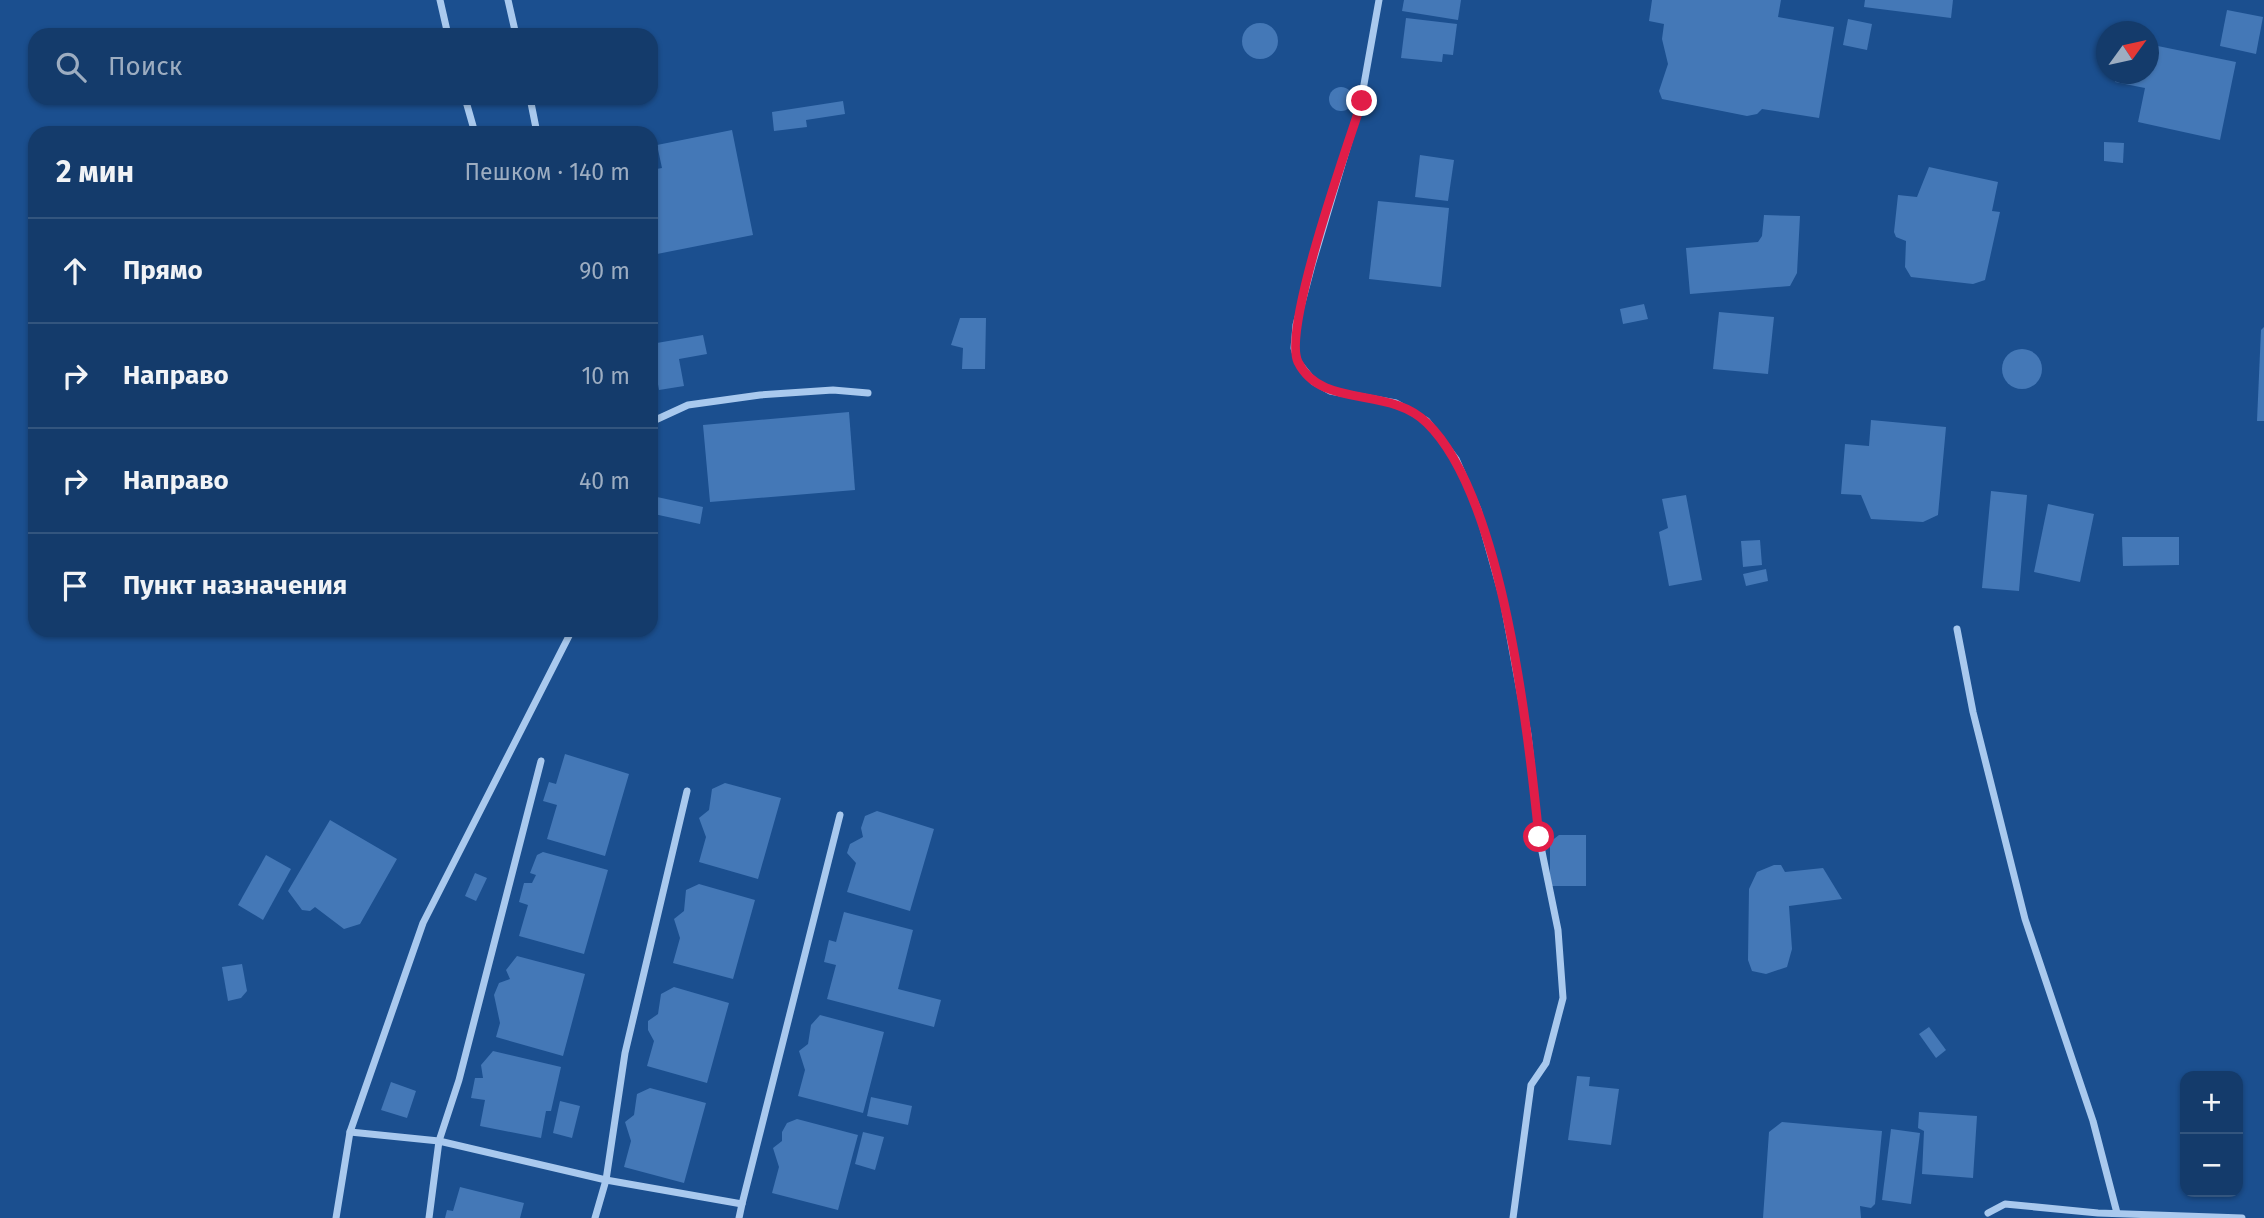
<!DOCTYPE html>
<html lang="ru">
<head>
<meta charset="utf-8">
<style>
  body { margin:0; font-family:"Fira Sans",sans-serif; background:#1d4271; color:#f1f3f6 }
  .controls { position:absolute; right:21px; bottom:21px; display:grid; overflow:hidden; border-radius:14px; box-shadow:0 2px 5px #0004 }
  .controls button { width:63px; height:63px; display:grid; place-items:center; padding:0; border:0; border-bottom:2px solid #33557e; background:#143b6b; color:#f1f3f6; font:35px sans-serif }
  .compass { position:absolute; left:2096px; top:21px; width:63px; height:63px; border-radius:50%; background:#143b6b; box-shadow:0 2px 5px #0004; rotate:57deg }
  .stop { position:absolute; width:21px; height:21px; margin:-16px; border:5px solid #e11d48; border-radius:50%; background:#fff }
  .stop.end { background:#e11d48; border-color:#fff; box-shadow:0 2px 7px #0008 }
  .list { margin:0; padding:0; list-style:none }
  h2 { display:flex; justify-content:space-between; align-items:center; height:91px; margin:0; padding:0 28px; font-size:30px }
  h2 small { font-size:23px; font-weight:400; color:#9dadc1 }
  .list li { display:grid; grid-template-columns:46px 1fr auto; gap:21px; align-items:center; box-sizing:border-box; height:105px; padding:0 28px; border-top:2px solid #33557e }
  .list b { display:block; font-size:26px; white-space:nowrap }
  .list em { font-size:23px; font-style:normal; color:#9dadc1 }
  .icon { flex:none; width:38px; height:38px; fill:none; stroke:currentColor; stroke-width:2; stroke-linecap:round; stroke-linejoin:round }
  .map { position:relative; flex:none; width:2264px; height:1218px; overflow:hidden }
  .search { position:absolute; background:#143b6b; box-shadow:0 2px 5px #0004; left:28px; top:28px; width:630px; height:77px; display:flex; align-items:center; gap:18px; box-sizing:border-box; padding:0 24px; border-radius:21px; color:#9dadc1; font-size:26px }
  .panel { position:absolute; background:#143b6b; box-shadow:0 2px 5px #0004; left:28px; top:126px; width:630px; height:511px; border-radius:21px }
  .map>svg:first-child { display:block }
  .building { fill:#4478b7 }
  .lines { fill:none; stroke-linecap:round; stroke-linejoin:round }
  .street { stroke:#a9c9ee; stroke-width:7 }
  .route { stroke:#e11d48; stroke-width:9 }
</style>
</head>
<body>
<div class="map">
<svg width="2264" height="1218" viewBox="0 0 2264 1218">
  <rect width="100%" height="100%" fill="#1b4f8f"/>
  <g class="building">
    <polygon points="1404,0 1461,0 1458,20 1402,11"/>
    <polygon points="1652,0 1781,0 1778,17 1834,27 1819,118 1762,109 1757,114 1747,116 1662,99 1659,91 1668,64 1662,39 1664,24 1649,21"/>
    <polygon points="1865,0 1953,0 1951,18 1864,7"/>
    <polygon points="2227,10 2263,17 2256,54 2220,46"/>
    <polygon points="1406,18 1457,24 1453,55 1443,54 1442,62 1401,58"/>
    <polygon points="1848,19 1872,24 1867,50 1843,45"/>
    <circle cx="1260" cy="41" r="18"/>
    <polygon points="2148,44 2236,62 2220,140 2138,122 2145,88 2115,82 2117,74 2148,74"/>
    <circle cx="1341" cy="99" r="12"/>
    <polygon points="843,101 845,114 806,120 807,127 774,131 772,112"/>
    <polygon points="732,130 753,235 657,254 651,226 651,170 662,168 657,145"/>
    <polygon points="2104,142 2124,143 2123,163 2104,161"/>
    <polygon points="1420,155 1454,160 1448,201 1415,197"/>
    <polygon points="1929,167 1998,182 1992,211 2000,212 1985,280 1973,284 1911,277 1905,267 1906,241 1896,237 1894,232 1898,195 1917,197"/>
    <polygon points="1378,201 1449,208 1441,287 1369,279"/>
    <polygon points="1764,215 1800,216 1797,273 1790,286 1690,294 1686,248 1758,242 1762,236"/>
    <polygon points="1644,304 1648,319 1623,324 1620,309"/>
    <polygon points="1719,312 1774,317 1768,374 1713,369"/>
    <polygon points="960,318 986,318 985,369 962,369 963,348 951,345"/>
    <polygon points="2264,327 2264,421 2257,421 2261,330"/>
    <polygon points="703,335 707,354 679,359 684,386 659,390 651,344"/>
    <circle cx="2022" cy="369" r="20"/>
    <polygon points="849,412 855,490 710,502 703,425"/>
    <polygon points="1871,420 1946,427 1938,515 1923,522 1871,519 1861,495 1841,494 1845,444 1869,446"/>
    <polygon points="1991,491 2027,495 2019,591 1982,588"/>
    <polygon points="1686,495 1702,580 1669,586 1659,532 1668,528 1662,499"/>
    <polygon points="657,497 703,507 700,524 654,514"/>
    <polygon points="2048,504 2094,514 2080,582 2034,572"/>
    <polygon points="2122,537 2179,537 2179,565 2123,566"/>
    <polygon points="1760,540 1762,565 1743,567 1741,541"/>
    <polygon points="1766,569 1768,581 1746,586 1743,574"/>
    <polygon points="565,754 629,774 605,856 547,839 557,805 543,801 549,782 556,784"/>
    <polygon points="725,783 781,798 758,879 699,862 706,837 699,818 709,810 712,789"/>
    <polygon points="877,811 934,829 910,911 847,892 856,863 847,853 850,844 863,837 861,828 865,816"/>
    <polygon points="330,820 397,859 360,924 344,929 315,907 310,911 302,910 288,891"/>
    <polygon points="1559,835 1586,835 1586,886 1550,886 1550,842"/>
    <polygon points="543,852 608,870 584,954 519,936 528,905 519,902 524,883 532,883 536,875 530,873 537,855"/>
    <polygon points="266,855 291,869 263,920 238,905"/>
    <polygon points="1774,865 1781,865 1785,872 1823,868 1842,899 1789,906 1792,949 1787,967 1766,974 1752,971 1748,960 1749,889 1757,872"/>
    <polygon points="475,873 487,878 476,901 465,896"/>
    <polygon points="699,884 755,900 733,979 673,963 680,938 674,919 684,911 686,890"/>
    <polygon points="844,912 913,930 898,989 941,1000 934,1027 827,999 836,965 824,962 829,940 836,942"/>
    <polygon points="517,956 585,974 563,1056 496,1037 500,1023 494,995 499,983 510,979 506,970"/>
    <polygon points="242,964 247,991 241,998 228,1001 222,967"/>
    <polygon points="674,987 729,1003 707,1083 647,1066 654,1041 648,1030 648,1021 658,1014 661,994"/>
    <polygon points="820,1015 884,1032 863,1113 798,1096 805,1070 799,1051 808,1044 811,1025"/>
    <polygon points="1929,1027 1946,1050 1936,1058 1919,1034"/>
    <polygon points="493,1051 561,1067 551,1111 546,1111 541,1138 480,1126 485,1100 471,1098 475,1078 483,1078 481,1065"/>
    <polygon points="1577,1076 1590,1077 1589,1086 1619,1089 1611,1145 1568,1140"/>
    <polygon points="391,1082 416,1091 407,1118 381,1110"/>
    <polygon points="650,1088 706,1103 684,1183 624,1167 631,1141 625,1122 634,1115 637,1094"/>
    <polygon points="871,1097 912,1106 908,1125 867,1116"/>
    <polygon points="560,1101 580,1106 572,1138 553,1133"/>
    <polygon points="1919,1112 1977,1116 1973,1178 1922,1174 1924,1131 1918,1128"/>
    <polygon points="797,1119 858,1135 838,1210 772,1193 779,1167 773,1148 782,1141 782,1132 787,1123"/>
    <polygon points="1782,1122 1882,1131 1875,1204 1871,1208 1860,1206 1861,1218 1763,1218 1769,1132"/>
    <polygon points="1891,1129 1920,1133 1911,1204 1882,1200"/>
    <polygon points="863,1132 884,1137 875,1170 855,1164"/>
    <polygon points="460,1187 524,1203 520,1218 445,1218 447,1210 453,1211"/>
  </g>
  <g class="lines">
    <g class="street">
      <polyline points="440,0 448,35"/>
      <polyline points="508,0 516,35"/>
      <polyline points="1379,0 1361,101 1312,265 1296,325 1294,348 1298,362 1314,382 1330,391 1396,403 1427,421 1456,459 1478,510 1503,599 1528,735 1539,837 1558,930 1563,998 1546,1063 1531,1085 1513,1218"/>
      <polyline points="465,98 475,133"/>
      <polyline points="530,98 537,133"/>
      <polyline points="651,422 688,405 760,395 833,390 868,393"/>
      <polyline points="1957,629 1973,712 2025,919 2093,1121 2117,1213"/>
      <polyline points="350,1132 439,1141 606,1180 742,1204 840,815"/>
      <polyline points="1988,1213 2005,1204 2098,1213 2242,1218"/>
      <polyline points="336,1218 350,1132 423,923 572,630"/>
      <polyline points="429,1218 439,1141 459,1080 541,761"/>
      <polyline points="595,1218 606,1180 625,1053 687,791"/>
      <polyline points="739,1218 742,1204"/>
    </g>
  </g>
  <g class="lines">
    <path class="route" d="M 1362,101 C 1348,144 1282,329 1298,362 C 1322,410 1389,385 1427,423 C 1503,497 1528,732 1539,837"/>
  </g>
</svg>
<div class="controls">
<button>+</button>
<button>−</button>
</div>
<svg class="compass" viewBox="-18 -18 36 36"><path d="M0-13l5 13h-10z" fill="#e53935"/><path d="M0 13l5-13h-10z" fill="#9dadc1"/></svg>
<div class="stop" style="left:1539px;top:837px"></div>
<div class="stop end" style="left:1362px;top:101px"></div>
<div class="search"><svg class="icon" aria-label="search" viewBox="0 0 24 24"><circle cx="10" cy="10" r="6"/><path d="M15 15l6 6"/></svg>Поиск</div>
<section class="panel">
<h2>2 мин<small>Пешком · 140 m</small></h2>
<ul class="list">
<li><svg class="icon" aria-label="ahead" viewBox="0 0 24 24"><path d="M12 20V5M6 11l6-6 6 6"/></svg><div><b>Прямо</b></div><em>90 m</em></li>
<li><svg class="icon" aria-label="right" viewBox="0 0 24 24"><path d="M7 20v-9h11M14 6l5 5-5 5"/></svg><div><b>Направо</b></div><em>10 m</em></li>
<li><svg class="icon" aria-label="right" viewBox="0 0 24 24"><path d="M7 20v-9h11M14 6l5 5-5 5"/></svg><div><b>Направо</b></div><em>40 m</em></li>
<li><svg class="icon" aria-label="arrive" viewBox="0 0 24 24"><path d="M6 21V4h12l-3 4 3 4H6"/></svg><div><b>Пункт назначения</b></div></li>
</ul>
</section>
</div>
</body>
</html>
